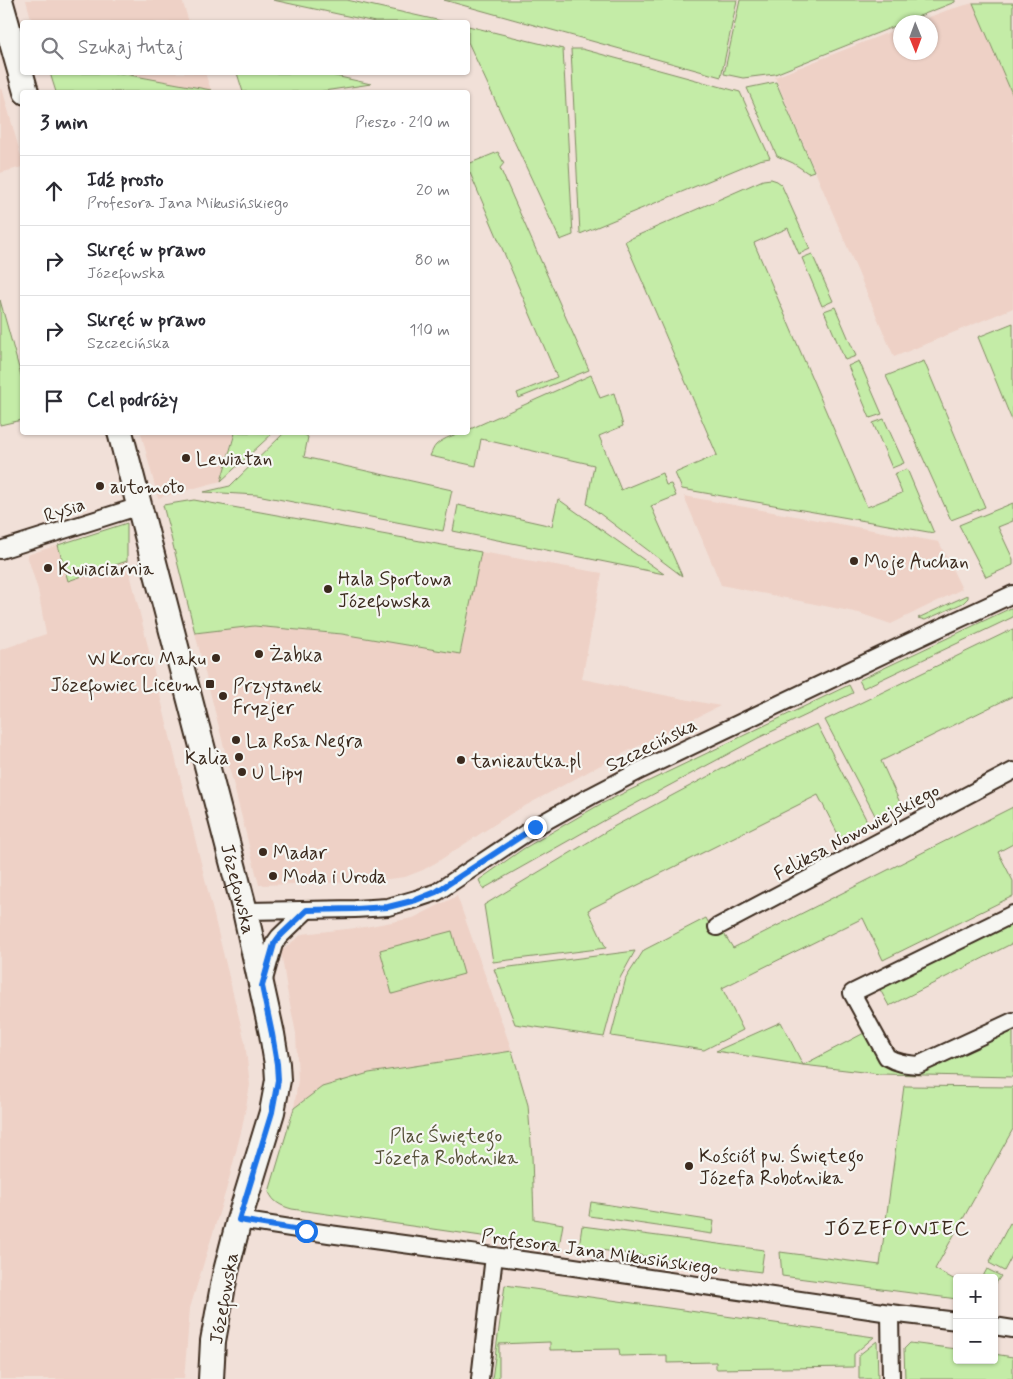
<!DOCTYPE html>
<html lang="pl">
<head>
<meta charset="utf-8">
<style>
  body { margin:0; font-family:Mynerve,sans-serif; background:#f7f7f7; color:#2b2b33 }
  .controls { position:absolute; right:15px; bottom:15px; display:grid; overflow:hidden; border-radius:5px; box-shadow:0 1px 4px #0004 }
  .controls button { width:45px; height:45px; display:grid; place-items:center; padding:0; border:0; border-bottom:1px solid #e1e1e2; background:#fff; color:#2b2b33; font:25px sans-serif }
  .compass { position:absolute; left:893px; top:15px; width:45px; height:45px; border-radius:50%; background:#fff; box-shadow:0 1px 4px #0004; rotate:179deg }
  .stop { position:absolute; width:15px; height:15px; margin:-11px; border:4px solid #1a73e8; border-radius:50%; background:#fff }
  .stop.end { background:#1a73e8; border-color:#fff; box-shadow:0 1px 5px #0008 }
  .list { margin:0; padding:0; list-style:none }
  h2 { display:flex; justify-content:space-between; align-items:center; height:65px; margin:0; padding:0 20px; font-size:21px }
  h2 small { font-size:16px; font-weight:400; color:#7c7c81 }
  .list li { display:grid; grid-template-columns:32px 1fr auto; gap:15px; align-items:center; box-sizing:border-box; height:70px; padding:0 20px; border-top:1px solid #e1e1e2 }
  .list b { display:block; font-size:19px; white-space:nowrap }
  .list p { margin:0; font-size:16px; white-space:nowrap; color:#7c7c81 }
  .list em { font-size:16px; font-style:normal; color:#7c7c81 }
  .icon { flex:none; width:28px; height:28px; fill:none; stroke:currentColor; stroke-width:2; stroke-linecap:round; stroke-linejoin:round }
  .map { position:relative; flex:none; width:1013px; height:1379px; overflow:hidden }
  .search { position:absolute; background:#fff; box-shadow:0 1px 4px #0004; left:20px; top:20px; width:450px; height:55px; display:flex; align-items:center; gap:12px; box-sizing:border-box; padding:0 18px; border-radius:5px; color:#7c7c81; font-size:19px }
  .panel { position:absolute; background:#fff; box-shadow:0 1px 4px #0004; left:20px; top:90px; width:450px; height:345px; border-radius:5px }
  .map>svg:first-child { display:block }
  .built { fill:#eed1c6 }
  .green { fill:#c4eca7; stroke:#808b62 }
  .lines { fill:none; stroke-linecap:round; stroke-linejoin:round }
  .street-casing { stroke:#3b2a1e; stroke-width:20 }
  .secondary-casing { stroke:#3b2a1e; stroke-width:28 }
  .street { stroke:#f6f6f2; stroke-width:16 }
  .secondary { stroke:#f6f6f2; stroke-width:24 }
  .route { stroke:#1a73e8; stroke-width:6 }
  .poi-dot { fill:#3b2a1e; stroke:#f6f6f2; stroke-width:2 }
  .labels { text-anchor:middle; stroke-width:4.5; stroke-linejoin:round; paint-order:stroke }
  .poi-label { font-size:19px; fill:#3b2a1e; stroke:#f6f6f2; text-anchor:start }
  .street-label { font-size:19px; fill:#3b2a1e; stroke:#f6f6f2 }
  .park-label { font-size:19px; fill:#565139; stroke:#f6f6f2 }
  .quarter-label { font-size:21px; letter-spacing:1px; fill:#3b2a1e; stroke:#f6f6f2 }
</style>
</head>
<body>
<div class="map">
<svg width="1013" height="1379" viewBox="0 0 1013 1379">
  <rect width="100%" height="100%" fill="#f1e0d8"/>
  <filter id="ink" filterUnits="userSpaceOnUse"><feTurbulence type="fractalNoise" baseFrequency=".02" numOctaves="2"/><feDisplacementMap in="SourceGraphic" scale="10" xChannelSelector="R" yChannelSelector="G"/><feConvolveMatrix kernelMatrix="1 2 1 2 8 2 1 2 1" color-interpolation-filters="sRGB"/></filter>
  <g filter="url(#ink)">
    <g class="built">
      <polygon points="26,0 182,0 189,22 32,22"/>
      <polygon points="973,3 1013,96 1013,308 894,357 775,77 900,28 900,52 930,52 930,22 916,22 948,10"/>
      <polygon points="119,73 205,73 211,90"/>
      <polygon points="2,88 22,160 22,167 0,173 0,89"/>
      <polygon points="141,433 234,433 221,481 158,498"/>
      <polygon points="684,496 939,542 962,589 891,624 859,613 721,585"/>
      <polygon points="58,545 68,581 127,561 245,1042 250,1085 242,1128 227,1187 190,1308 184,1379 0,1379 0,650 46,634 38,590 27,555"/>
      <polygon points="481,552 602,573 582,679 720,706 608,761 512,813 437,862 423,870 405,877 364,882 259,885 195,633 254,626 347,635 460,654"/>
      <polygon points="457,896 512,1051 369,1073 322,1087 294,1108 298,1080 296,1033 287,990 281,951 302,934 365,927 413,918"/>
    </g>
    <g class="green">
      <polygon points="273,0 347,0 446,22 375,22"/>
      <polygon points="444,0 737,0 721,77"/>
      <polygon points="740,0 955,0 955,2 904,22 900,22 900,24 775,74 743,78 724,74"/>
      <polygon points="973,3 1013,3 1013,96"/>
      <polygon points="468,26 563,49 573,235 560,240 468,42"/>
      <polygon points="571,49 582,49 740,92 770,158 759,160 580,234"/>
      <polygon points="50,73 119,73 211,90 211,92 56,92"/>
      <polygon points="237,73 322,73 371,84 317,92 243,92"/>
      <polygon points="776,82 814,171 808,173 793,163 777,156 747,88"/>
      <polygon points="498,152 504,163 500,168 589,370 519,398 517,393 557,377 470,173 468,173 468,164"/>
      <polygon points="771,179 777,181 781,184 810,249 799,254 788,228 754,243 867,507 902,493 894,474 907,469 934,533 682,489 675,473 717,455 625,241 763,180"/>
      <polygon points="812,254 833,301 822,306 802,258"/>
      <polygon points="0,300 22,379 22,420 0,425"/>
      <polygon points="835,307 856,356 845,360 824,311"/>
      <polygon points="1013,323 1013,423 978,337"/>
      <polygon points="859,361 882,414 870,418 848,366"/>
      <polygon points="924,361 985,507 951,520 886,376"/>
      <path d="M 591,375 L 600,398 L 614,393 L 623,426 L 599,436 L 621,490 L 662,473 L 666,485 L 671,484 L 676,496 L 651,506 L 682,576 L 587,504 L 594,465 L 481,439 L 476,466 L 430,456 C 432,452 433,448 436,445 C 442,439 459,432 468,432 L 468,430 Z"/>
      <polygon points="884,419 904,463 892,468 873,423"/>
      <polygon points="235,432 273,433 221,481 235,433"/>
      <polygon points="285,432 302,433 308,437 304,457 452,490 443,531 257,495 204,492 230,486"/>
      <polygon points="558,499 664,574 453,531 458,505 552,526"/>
      <polygon points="194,500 481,552 460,654 342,634 254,626 195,633 163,505"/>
      <polygon points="1013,503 1013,521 998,527 1013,559 1013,565 986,577 959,525"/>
      <polygon points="127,523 127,561 68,581 58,545"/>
      <polygon points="968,595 968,598 963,603 925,620 918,618"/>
      <polygon points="1013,607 1013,617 863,688 859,680"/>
      <polygon points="1013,629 1013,696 881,761 902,807 878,821 825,720"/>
      <polygon points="849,685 853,693 758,738 607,819 483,889 479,880 523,849 599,805"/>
      <polygon points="817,724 868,823 840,838 818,795 588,910 606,948 493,962 484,905 615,826 735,762"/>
      <polygon points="1013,807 1013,844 998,852 1013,881 1013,896 883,960 863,918 722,988 743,1030 704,1050 611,1036 626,978 644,950 706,918 715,935 723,932 733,948"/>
      <polygon points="1013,918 1013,943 889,1006 877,984"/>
      <polygon points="452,931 464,974 392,994 380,950"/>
      <polygon points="635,951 620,978 604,1037 515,1024 494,969"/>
      <polygon points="781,1022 803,1065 866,1032 892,1066 1013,1026 1013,1077 880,1074 803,1065 716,1051"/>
      <path d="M 512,1051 L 528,1105 L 532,1156 L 534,1219 L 563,1224 L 559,1247 L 292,1209 C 281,1206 273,1202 269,1192 L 294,1108 L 322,1087 L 369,1073 Z"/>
      <polygon points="904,1086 1013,1087 1013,1129 935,1269 957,1281 957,1299 782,1276 780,1252 880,1265"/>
      <polygon points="591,1202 714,1221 712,1234 589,1216"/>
      <polygon points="1010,1223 1013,1225 1013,1254 1004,1271 989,1263"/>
      <polygon points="582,1226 764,1250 761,1272 579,1247"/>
      <polygon points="987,1269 1001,1276 994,1286 994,1278 982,1278"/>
      <polygon points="505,1285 874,1337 854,1354 854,1367 716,1369 716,1362 667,1363 667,1355 620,1356 619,1349 550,1350 550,1342 499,1344 499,1379 492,1379"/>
      <polygon points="877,1341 878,1379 859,1379 859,1355"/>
      <polygon points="910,1343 957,1349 957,1360 994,1360 994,1354 1013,1357 1013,1379 905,1379 904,1349"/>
    </g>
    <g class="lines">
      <defs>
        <g id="street">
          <polyline points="0,550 140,506"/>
          <polyline points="245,911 355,909 388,907 416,899 437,892 535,827 591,796 641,770 899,647 1013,594"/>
          <path d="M 1013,914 L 852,993 L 887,1057 C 897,1063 906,1064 918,1065 L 1013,1021"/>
          <polyline points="717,927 1013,771"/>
          <polyline points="263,983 274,944 279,937 307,910"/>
          <polyline points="239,1220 329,1234 567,1266 890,1313 957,1321"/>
          <polyline points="890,1313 891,1379"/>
          <polyline points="994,1326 1013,1329"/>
          <polyline points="480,1379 494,1256"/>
        </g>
        <g id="secondary">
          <polyline points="0,0 26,92"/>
          <path id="s1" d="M 120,432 L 245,911 L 272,1034 L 277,1064 L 278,1080 L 272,1112 L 239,1220 L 225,1275 L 213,1341 L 211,1379"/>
        </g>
      </defs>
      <use href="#street" class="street-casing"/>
      <use href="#secondary" class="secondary-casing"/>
      <use href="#street" class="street"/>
      <use href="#secondary" class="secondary"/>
    </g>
  </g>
  <g class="lines" filter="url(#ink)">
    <polyline class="route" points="306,1231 239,1220 272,1112 278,1080 277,1064 272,1034 262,986 274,944 279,937 307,910 355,909 388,907 416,900 436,892 535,827"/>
  </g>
  <g class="poi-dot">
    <circle cx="186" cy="458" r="5"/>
    <circle cx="100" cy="486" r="5"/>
    <circle cx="854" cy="561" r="5"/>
    <circle cx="48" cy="568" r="5"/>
    <circle cx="328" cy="589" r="5"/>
    <circle cx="259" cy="654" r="5"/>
    <circle cx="216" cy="658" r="5"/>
    <rect x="205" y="679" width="10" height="10" rx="2.5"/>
    <circle cx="223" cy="696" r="5"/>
    <circle cx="236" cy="740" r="5"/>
    <circle cx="239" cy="757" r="5"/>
    <circle cx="461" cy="760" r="5"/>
    <circle cx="242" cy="772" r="5"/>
    <circle cx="263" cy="852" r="5"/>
    <circle cx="273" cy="876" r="5"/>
    <circle cx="689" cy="1166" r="5"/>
  </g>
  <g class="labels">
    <g class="poi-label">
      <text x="196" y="465">Lewiatan</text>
      <text x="110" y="493">automoto</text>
      <text x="864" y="568">Moje Auchan</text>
      <text x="58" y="575">Kwiaciarnia</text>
      <text x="338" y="585">Hala Sportowa<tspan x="338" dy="22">Józefowska</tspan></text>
      <text x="269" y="661">Żabka</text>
      <text x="206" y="665" text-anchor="end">W Korcu Maku</text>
      <text x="200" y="691" text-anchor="end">Józefowiec Liceum</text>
      <text x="233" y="692">Przystanek<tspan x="233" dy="22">Fryzjer</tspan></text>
      <text x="246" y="747">La Rosa Negra</text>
      <text x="229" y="764" text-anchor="end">Kalia</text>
      <text x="471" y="767">tanieautka.pl</text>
      <text x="252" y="779">U Lipy</text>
      <text x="273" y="859">Madar</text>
      <text x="283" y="883">Moda i Uroda</text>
      <text x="699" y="1162">Kościół pw. Świętego<tspan x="699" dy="22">Józefa Robotnika</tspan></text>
    </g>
    <g class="street-label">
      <text transform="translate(64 509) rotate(-18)" y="7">Rysia</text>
      <text transform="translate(651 744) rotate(-26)" y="7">Szczecińska</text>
      <text transform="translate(856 831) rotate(-28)" y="7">Feliksa Nowowiejskiego</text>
      <text dy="7" stroke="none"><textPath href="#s1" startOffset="472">Józefowska</textPath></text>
      <text transform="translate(600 1251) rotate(8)" y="7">Profesora Jana Mikusińskiego</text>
      <text transform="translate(223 1298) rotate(-80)" y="7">Józefowska</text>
    </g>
    <g class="park-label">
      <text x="446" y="1142">Plac Świętego<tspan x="446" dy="22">Józefa Robotnika</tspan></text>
    </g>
    <g class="quarter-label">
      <text x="897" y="1235">JÓZEFOWIEC</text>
    </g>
  </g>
</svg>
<div class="controls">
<button>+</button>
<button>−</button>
</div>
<svg class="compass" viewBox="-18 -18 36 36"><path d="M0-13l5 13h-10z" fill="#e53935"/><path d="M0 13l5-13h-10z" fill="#7c7c81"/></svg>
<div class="stop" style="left:306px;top:1231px"></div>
<div class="stop end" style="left:535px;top:827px"></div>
<div class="search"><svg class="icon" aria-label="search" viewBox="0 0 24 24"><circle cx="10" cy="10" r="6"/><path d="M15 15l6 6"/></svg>Szukaj tutaj</div>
<section class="panel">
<h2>3 min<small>Pieszo · 210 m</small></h2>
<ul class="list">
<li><svg class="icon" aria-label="ahead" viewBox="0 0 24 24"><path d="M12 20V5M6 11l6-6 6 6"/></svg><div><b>Idź prosto</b><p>Profesora Jana Mikusińskiego</p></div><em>20 m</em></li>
<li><svg class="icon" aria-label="right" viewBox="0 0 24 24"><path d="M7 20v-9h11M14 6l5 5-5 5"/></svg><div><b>Skręć w prawo</b><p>Józefowska</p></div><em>80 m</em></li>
<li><svg class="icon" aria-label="right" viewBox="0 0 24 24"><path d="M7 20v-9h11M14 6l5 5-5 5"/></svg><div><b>Skręć w prawo</b><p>Szczecińska</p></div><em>110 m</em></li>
<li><svg class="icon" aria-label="arrive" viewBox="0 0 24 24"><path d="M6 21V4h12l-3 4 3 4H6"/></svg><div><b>Cel podróży</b></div></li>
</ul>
</section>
</div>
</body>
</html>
